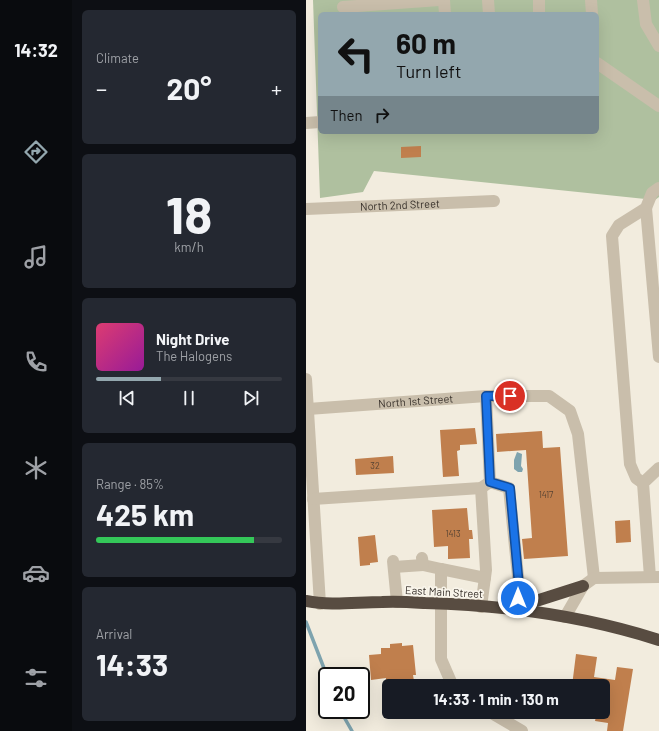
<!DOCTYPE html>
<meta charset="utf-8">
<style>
body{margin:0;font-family:Barlow,sans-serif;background:#242831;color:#f1f3f6;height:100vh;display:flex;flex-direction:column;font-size:15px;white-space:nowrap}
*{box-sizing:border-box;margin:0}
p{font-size:13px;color:#9ea1a6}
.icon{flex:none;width:22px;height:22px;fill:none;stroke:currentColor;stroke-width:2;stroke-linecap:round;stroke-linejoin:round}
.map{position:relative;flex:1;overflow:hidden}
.side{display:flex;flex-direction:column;gap:10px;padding:10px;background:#0d0f14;width:234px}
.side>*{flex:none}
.banner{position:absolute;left:12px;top:12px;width:281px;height:122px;border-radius:6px;box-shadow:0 4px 16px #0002;background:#93a7ae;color:#111;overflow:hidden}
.speed{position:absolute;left:12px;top:667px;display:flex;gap:8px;font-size:20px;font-weight:700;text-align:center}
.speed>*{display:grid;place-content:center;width:52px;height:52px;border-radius:50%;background:#171b24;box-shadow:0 4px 16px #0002;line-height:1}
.speed .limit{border:2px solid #111;border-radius:6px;background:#fff;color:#111}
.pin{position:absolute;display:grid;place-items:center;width:34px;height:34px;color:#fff;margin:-17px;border:2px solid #fff;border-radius:50%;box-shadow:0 1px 4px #0007}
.me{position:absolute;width:44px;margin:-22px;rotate:0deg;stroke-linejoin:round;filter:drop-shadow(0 0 3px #0008)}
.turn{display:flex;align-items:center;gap:14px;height:84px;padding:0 12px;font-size:18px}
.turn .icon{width:52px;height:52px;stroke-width:2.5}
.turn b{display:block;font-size:28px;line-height:34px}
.then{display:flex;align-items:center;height:38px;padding:0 12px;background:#0003;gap:8px;font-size:15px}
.big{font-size:30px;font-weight:700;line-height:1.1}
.side .widget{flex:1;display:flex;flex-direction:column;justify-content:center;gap:6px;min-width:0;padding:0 14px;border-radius:6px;background:#242831}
.side .dial{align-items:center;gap:0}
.dial b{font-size:52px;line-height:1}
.song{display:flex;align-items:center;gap:12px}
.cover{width:48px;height:48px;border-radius:6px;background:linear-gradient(135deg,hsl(340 70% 55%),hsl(300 70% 35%))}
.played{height:4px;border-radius:2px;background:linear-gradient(90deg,#93a7ae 35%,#363941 35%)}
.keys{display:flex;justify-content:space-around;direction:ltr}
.heat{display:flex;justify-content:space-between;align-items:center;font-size:22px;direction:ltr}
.charge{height:6px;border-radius:3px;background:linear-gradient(90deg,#34c759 85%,#363941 0)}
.trip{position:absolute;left:76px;top:679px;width:228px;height:40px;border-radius:6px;background:#171b24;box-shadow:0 4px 16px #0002;font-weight:700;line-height:40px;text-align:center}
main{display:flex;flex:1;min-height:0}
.menu{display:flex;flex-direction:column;width:72px;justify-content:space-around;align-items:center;background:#090b0e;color:#9ea1a6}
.menu .icon{width:28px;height:28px}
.menu .selected{color:#93a7ae}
.menu b{font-size:18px;color:#f1f3f6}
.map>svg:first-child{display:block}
.green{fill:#afc09f;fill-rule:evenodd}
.water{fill:#7ea3ae}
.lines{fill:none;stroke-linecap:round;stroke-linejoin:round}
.stream{stroke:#7ea3ae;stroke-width:3.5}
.building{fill:#c07f4d}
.minor{stroke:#c9beab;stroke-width:12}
.highway{stroke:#584c41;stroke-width:12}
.route-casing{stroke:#114b97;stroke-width:10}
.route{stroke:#1a73e8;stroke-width:7}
.labels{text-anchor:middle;stroke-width:3.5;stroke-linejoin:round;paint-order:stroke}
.number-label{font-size:9px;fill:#594433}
.street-label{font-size:11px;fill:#37302a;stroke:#f9f5eb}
</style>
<main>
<nav class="menu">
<b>14:32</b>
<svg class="icon selected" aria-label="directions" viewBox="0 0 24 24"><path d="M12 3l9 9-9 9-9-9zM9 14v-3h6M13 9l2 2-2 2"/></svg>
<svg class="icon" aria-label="music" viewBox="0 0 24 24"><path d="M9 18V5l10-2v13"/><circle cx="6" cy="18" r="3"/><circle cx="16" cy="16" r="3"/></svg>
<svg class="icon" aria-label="phone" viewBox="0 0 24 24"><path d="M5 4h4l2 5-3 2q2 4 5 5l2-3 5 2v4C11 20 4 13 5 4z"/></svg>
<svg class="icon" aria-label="climate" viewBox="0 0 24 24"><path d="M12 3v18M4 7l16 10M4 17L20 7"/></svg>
<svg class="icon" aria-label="car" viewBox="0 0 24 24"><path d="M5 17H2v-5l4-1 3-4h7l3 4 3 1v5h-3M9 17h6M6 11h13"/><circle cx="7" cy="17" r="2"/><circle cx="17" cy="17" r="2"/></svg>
<svg class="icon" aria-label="filters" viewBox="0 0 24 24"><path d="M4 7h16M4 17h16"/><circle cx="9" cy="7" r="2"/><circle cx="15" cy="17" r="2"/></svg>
</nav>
<section class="side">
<div class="widget"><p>Climate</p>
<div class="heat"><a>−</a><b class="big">20°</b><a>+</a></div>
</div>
<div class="widget dial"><b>18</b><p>km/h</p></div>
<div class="widget">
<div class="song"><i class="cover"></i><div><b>Night Drive</b><p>The Halogens</p></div></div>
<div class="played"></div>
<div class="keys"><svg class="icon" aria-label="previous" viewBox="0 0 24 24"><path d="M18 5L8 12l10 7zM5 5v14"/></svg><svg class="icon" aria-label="pause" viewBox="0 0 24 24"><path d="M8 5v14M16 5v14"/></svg><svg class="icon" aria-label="next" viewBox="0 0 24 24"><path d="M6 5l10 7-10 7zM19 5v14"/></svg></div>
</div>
<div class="widget"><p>Range · 85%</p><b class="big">425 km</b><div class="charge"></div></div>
<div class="widget"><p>Arrival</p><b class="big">14:33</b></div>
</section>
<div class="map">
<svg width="353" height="731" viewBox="0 0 353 731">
<rect width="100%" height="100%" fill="#f2ecde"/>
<path class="green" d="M7,0H353V197L349,200L68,171L57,192L14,198ZM14,14H291V132H14Z"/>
<polygon class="water" points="211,452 216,454 215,466 217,469 216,472 212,472 208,469 208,460"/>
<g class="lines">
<g class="stream">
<polyline points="0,622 21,676"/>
<polyline points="34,710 46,731"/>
</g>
</g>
<g class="building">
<polygon points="115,146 115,157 95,158 95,147"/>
<polygon points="169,428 171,444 154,445 154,450 151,451 153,476 137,477 134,430"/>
<polygon points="236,431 237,448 254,447 262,556 218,559 216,539 226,538 220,450 191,452 190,434"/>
<polygon points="87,456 88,473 50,475 49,459"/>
<polygon points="161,508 163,530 166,530 167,539 163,539 164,558 142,559 142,546 128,547 126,510"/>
<polygon points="324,520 325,542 310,543 309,521"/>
<polygon points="69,535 72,562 64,563 64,565 54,566 52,537"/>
<polygon points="96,643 96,646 107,645 110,675 107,675 108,681 104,681 105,686 80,686 80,678 65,680 63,655 75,654 75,648 84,648 84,644"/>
<polygon points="270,654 291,657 288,677 309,680 311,667 327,669 317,731 301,731 302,723 289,721 291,712 297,712 297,686 266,686"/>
</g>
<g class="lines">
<g class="minor">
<polyline points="138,0 139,14"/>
<polyline points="182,0 183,14"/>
<polyline points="233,0 233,14"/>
<polyline points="285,0 286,14"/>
<polyline points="337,0 340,24 353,46"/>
<polyline points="37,7 133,0"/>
<polyline points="291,63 353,106"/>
<polyline points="0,123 14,122"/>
<polyline points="340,208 353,357"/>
<path id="s1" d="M0,209L188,201"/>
<polyline points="0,379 14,604"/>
<polyline points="180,396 184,482 203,488 213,586 212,606"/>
<path id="s2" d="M2,409L180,396H243L264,411L272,434L288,578"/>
<polyline points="337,483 330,478 324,464 306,236 313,225 340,208 346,193 353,188"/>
<polyline points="175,488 180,570 175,607"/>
<polyline points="7,499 175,488 184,482"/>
<polyline points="116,558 117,565 135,569 135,659 145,682 148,686"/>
<polyline points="87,561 91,602"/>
<polyline points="88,567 117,565"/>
<polyline points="135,569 179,578"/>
<polyline points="344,577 337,483 353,468"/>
<polyline points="259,617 277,586 288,578 353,577"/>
<polyline points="184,712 216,731"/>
</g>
<g class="highway">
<path d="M0,601C25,606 51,602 76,602C90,601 104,602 119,603C197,605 278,616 353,640"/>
<polyline points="208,608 277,586"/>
</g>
</g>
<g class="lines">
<g class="route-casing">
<polyline id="route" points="204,396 180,396 184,482 204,488 213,586 212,598"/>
</g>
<use href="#route" class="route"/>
</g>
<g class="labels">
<g class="number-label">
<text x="69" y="469">32</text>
<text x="240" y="498">1417</text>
<text x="147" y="537">1413</text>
</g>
<g class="street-label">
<text dy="4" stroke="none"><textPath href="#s1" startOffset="94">North 2nd Street</textPath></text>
<text dy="4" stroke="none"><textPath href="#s2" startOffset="108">North 1st Street</textPath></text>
<text transform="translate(138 592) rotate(3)" y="4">East Main Street</text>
</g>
</g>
</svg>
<div class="speed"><div class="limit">20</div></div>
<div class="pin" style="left:204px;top:396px;background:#d93025"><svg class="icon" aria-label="arrive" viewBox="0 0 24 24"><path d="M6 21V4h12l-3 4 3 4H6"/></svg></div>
<svg class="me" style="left:212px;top:598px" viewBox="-20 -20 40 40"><circle r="17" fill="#1a73e8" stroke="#fff" stroke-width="3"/><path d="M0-11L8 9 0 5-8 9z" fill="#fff"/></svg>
<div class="trip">14:33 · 1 min · 130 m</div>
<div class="banner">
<div class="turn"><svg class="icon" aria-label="left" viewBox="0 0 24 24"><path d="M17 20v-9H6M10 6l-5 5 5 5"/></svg><div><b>60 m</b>Turn left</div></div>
<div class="then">Then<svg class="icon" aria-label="right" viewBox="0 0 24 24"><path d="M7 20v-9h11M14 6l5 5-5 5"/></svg></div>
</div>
</div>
</main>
